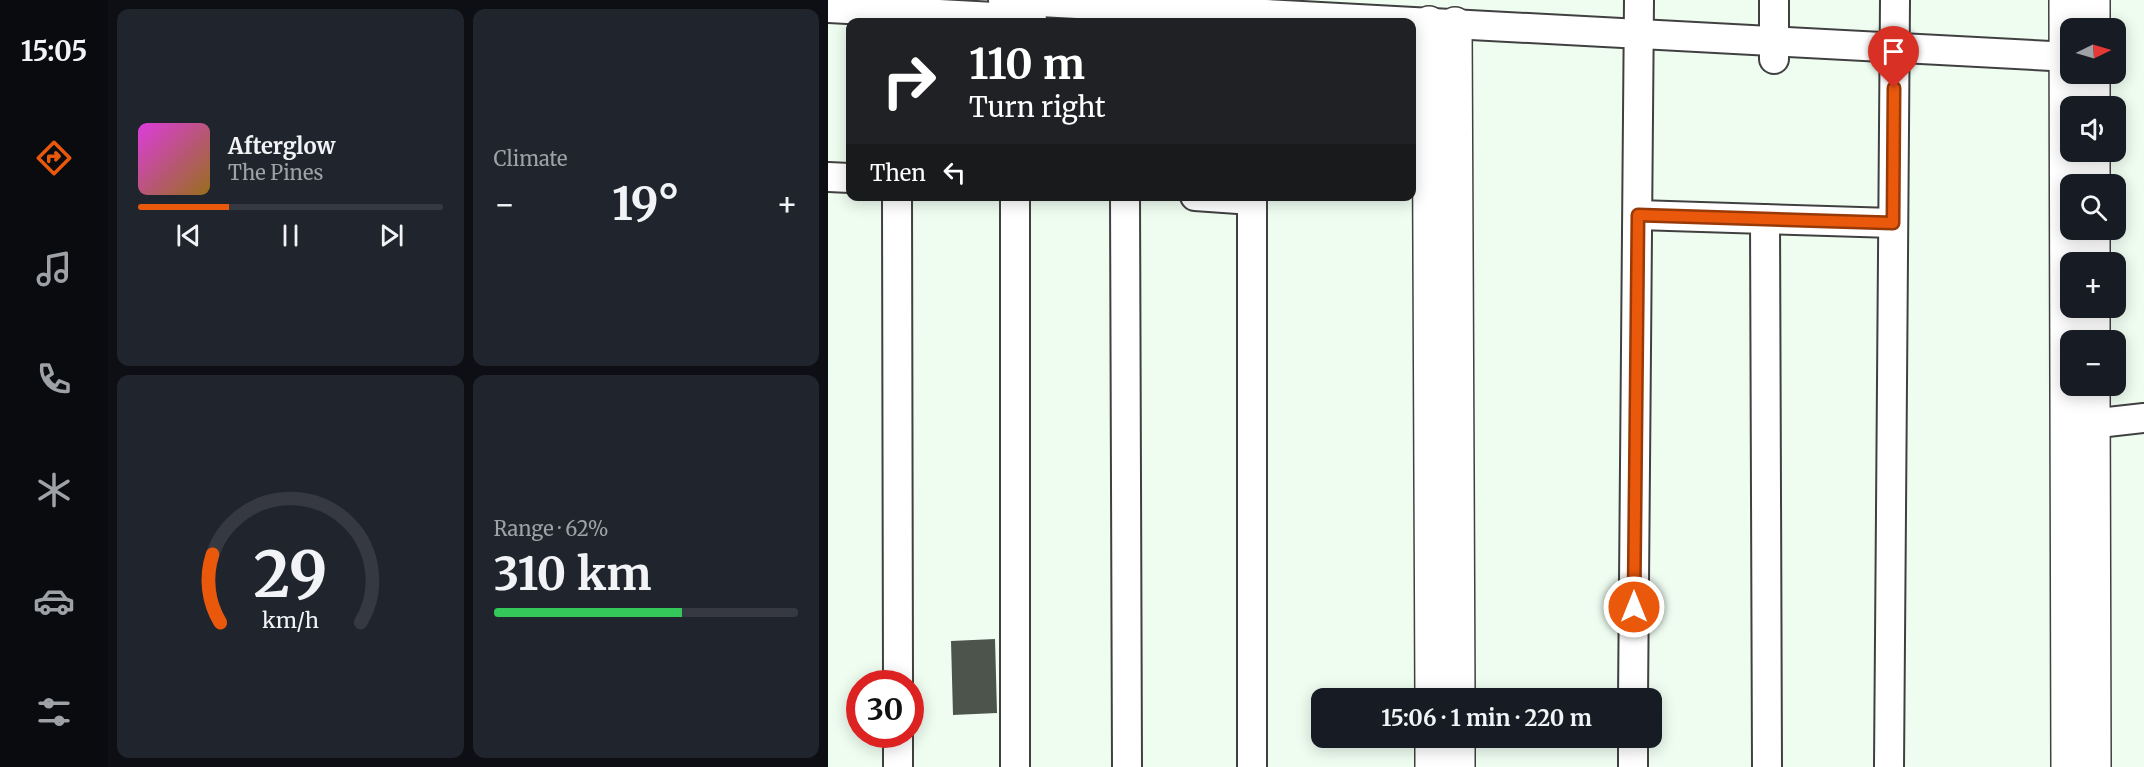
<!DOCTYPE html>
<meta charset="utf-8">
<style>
body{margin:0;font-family:Merriweather,serif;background:#20242c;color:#f1f3f6;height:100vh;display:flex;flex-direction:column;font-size:22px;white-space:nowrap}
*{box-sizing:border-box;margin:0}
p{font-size:20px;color:#9ea1a6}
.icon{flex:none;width:33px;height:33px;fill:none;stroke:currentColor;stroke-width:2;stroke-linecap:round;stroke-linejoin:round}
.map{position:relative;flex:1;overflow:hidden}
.panel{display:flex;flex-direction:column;gap:9px;padding:9px;background:#0d0f14;width:720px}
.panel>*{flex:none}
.guide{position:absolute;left:18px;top:18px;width:570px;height:183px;border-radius:12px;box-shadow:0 3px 15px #0003;background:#202124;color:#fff;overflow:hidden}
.needle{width:39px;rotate:85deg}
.tools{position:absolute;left:1232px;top:18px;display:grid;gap:12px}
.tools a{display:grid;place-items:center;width:66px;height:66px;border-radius:12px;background:#171b24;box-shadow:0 3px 15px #0003;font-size:30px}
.speed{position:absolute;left:18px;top:670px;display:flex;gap:12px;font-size:30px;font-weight:700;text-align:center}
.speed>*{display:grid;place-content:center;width:78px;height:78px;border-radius:50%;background:#171b24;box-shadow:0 3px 15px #0003;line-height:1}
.speed .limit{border:9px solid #d22;background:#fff;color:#111}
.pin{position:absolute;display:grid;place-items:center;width:51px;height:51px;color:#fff;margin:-62px -26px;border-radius:50% 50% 50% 0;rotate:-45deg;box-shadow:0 0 6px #0007}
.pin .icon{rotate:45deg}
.me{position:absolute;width:66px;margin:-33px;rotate:0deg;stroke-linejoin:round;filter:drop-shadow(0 0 4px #0008)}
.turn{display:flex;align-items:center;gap:21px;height:126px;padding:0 24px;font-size:27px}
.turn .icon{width:78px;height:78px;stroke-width:2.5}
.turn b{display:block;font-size:42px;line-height:51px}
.then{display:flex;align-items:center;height:57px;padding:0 24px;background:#0003;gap:12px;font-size:22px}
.big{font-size:45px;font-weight:700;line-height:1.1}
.panel .card{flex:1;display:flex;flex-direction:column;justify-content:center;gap:9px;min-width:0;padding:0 21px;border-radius:12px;background:#20242c}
.panel .dial{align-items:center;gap:0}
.dial svg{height:156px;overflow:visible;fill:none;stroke:#363941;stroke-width:7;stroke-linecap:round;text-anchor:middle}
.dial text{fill:#f1f3f6;stroke:none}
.song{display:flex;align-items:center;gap:18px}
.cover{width:72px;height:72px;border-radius:9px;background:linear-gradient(135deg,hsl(300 70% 55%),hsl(40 70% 35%))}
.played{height:6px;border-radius:3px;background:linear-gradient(90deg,#ea580c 30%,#363941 30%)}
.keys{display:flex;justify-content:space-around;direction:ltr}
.heat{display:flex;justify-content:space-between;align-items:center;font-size:33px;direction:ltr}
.charge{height:9px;border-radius:4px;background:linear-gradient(90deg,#34c759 62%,#363941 0)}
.panel .tiles{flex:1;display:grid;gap:9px;grid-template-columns:repeat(2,1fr)}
.trip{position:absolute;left:483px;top:688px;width:351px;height:60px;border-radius:12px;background:#171b24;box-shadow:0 3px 15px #0003;font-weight:700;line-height:60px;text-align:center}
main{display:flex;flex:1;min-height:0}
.tabs{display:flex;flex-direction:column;width:108px;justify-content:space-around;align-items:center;background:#090b0e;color:#9ea1a6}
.tabs .icon{width:42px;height:42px}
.tabs .on{color:#ea580c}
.tabs b{font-size:27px;color:#f1f3f6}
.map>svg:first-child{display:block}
.building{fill:#4d544b}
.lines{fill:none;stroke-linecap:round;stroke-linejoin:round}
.minor-casing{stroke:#404040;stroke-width:32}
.tertiary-casing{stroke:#404040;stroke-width:36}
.minor{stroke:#fff;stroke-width:28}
.tertiary{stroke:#fff;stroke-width:33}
.route-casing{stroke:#983908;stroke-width:15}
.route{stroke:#ea580c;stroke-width:10}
</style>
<main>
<nav class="tabs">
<b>15:05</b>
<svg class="icon on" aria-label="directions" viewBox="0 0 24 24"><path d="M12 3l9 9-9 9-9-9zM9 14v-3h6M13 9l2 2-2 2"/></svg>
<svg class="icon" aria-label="music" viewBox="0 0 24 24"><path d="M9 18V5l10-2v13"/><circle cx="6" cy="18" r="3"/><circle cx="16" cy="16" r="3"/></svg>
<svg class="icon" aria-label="phone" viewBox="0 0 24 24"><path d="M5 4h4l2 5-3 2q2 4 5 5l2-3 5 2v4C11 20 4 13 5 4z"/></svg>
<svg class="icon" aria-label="climate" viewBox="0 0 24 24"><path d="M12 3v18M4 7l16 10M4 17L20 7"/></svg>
<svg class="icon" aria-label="car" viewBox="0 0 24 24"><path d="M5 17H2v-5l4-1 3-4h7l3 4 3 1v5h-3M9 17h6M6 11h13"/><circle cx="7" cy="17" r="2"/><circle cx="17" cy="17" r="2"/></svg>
<svg class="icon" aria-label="filters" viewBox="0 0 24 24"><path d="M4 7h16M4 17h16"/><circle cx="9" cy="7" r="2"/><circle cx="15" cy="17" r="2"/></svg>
</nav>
<section class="panel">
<div class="tiles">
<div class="card">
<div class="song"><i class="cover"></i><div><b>Afterglow</b><p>The Pines</p></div></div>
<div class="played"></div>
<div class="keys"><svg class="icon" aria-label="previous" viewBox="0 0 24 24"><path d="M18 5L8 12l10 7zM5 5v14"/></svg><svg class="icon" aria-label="pause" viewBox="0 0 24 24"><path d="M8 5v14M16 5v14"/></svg><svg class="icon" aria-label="next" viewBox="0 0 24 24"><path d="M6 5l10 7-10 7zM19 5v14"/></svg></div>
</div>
<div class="card"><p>Climate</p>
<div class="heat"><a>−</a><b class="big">19°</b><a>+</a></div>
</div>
<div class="card dial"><svg viewBox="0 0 100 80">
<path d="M14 69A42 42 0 1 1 86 69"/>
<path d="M14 69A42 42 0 0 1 10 34" stroke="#ea580c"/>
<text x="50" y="56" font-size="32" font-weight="700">29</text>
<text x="50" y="72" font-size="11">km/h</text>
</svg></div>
<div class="card"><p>Range · 62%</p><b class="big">310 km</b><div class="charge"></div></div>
</div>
</section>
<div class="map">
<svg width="1316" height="767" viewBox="0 0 1316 767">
<rect width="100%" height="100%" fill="#effdf1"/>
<polygon class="building" points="167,639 169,713 125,715 123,641"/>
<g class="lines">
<g class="minor-casing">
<g id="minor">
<polyline points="175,0 1242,57"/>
<polyline points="0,8 204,19"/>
<polyline points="946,59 946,0"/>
<polyline points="0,177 22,178"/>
<polyline points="69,196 70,684"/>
<polyline points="297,196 299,767"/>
<polyline points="367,196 424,200"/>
<polyline points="424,196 424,767"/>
<polyline points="810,215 1065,223"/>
<polyline points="937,219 939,767"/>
<polyline points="1244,426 1316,418"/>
<polyline points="805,699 811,0"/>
<polyline points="70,735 70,767"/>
<polyline points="187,767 187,196"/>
<polyline points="805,767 805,738"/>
<polyline points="1061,767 1067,0"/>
</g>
</g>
<g class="tertiary-casing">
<g id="tertiary">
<polyline points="1238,0 1240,767"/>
<polyline points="1265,0 1265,28"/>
<polyline points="601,23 604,699"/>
<polyline points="627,24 630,699"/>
<polyline points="1265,74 1265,106"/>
<polyline points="1265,152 1265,184"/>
<polyline points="1265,230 1265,262"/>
<polyline points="1265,308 1265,340"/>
<polyline points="1265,386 1266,767"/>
<polyline points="604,738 604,767"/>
<polyline points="630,738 630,767"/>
</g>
</g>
<use href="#minor" class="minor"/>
<use href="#tertiary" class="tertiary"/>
</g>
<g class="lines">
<g class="route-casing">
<polyline id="route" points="806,607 810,215 1065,223 1066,88"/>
</g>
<use href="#route" class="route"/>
</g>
</svg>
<div class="tools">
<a><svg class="needle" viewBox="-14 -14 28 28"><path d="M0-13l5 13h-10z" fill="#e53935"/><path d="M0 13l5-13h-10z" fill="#9ea1a6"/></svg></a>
<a><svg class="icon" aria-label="sound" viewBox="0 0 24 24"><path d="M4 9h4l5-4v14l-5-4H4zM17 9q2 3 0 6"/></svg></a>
<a><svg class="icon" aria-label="search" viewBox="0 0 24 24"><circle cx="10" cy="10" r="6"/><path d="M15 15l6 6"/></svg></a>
<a>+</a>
<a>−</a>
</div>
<div class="speed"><div class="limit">30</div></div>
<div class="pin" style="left:1066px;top:88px;background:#d93025"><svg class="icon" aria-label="arrive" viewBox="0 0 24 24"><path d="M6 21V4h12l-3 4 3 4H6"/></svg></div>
<svg class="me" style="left:806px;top:607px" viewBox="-20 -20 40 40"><circle r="17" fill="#ea580c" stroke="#fff" stroke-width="3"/><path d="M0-11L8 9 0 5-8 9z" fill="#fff"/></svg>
<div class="trip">15:06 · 1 min · 220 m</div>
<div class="guide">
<div class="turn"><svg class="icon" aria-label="right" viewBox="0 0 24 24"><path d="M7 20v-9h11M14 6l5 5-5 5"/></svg><div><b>110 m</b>Turn right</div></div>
<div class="then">Then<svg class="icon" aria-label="left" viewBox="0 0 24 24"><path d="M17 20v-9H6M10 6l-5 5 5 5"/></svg></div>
</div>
</div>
</main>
